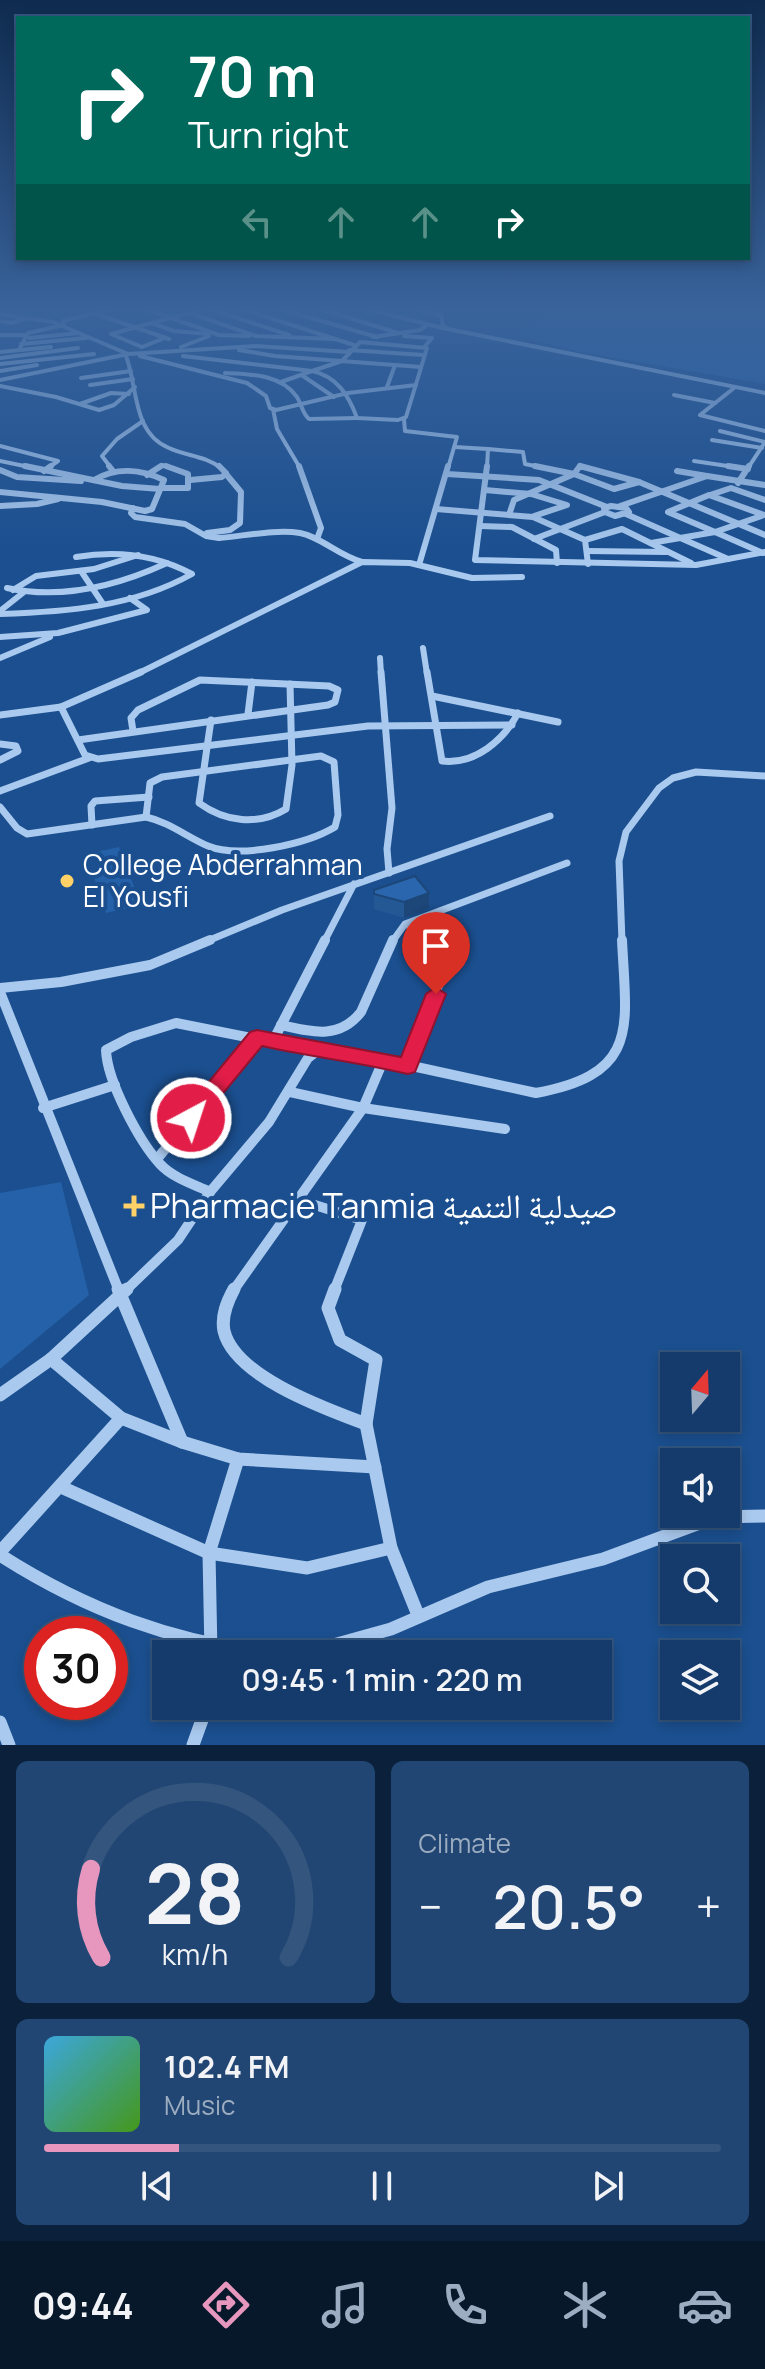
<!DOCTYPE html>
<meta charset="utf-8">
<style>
body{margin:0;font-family:Manrope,"Noto Naskh Arabic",sans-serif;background:#214673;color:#f1f3f6;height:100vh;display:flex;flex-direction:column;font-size:30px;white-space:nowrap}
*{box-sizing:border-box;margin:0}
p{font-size:26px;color:#9dadc1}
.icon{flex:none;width:44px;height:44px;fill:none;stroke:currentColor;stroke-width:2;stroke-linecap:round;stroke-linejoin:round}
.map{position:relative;height:1745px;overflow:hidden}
.side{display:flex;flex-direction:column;gap:16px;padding:16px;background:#0b203b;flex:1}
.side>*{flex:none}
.hud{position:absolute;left:16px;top:16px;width:734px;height:244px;border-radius:0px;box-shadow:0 4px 12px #0003,0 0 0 2px #33557e;background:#00695c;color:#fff;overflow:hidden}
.needle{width:52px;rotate:19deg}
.tools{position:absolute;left:660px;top:1352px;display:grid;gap:16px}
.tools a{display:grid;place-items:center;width:80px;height:80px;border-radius:0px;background:#143b6b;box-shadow:0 4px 12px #0003,0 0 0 2px #33557e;font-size:40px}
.speed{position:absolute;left:24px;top:1616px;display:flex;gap:16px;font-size:40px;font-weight:700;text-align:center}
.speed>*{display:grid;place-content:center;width:104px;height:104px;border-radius:50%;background:#143b6b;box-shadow:0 4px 12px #0003,0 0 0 2px #33557e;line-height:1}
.speed .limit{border:12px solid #d22;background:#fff;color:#111}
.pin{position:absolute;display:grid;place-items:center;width:68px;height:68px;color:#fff;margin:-82px -34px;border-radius:50% 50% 50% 0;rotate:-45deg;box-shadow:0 0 8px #0007}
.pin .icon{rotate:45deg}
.me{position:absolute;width:88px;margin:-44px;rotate:40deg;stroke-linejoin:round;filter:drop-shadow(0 0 6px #0008)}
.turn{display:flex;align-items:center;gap:28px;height:168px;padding:0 40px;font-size:36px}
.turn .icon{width:104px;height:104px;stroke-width:2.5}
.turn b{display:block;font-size:56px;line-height:68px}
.lanes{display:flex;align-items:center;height:76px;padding:0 40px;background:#0003;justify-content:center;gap:40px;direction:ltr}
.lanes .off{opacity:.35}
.big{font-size:60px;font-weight:600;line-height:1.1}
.side .tile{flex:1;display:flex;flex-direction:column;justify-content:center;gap:12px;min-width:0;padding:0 28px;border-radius:12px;background:#214673}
.side .dial{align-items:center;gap:0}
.dial svg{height:208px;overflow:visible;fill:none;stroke:#33557e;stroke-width:7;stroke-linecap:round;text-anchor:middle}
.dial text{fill:#f1f3f6;stroke:none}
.song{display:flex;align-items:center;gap:24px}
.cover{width:96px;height:96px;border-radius:12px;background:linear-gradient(135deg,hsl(200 70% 55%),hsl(100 70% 35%))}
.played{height:8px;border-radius:4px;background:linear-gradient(90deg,#e797bd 20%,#33557e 20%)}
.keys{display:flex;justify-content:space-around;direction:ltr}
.heat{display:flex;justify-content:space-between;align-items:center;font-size:44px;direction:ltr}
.side .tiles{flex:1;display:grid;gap:16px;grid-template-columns:1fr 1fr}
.tile:last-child{grid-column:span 2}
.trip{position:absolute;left:152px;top:1640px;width:460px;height:80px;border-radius:0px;background:#143b6b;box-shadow:0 4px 12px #0003,0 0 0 2px #33557e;font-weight:600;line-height:80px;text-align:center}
.tabs{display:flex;height:128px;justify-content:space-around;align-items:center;background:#08182b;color:#9dadc1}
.tabs .icon{width:56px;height:56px}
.tabs .selected{color:#e797bd}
.tabs b{font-size:36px;color:#f1f3f6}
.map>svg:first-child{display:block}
.green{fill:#2461a8}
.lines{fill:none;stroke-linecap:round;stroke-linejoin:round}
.minor-far4{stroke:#a9c9ee;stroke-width:4}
.minor-far3{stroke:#a9c9ee;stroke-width:6}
.minor-far2{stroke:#a9c9ee;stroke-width:7}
.minor-far1{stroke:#a9c9ee;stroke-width:10}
.minor{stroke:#a9c9ee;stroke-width:13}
.wall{fill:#245895}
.shaded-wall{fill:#1d4779}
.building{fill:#2a66ad;stroke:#1d4779;stroke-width:2}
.route{fill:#e11d48;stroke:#92132f;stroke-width:2}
.poi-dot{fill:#ffd166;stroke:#1b4f8f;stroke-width:3}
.labels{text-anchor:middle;stroke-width:8;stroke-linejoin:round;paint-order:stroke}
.poi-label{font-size:28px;fill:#fff;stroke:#1b4f8f;text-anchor:start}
.near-poi-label{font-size:34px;fill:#fff;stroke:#1b4f8f;text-anchor:start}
</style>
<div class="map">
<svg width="765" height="1745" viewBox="0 0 765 1745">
<rect width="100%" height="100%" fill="#1b4f8f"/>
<g class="green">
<polygon points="543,309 765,309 765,384 569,350 517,335 551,310"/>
<polygon points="119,847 141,905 106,913 93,875 103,872 96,852"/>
<polygon points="61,1182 89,1295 0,1369 0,1193"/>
</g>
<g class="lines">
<g class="minor-far4">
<polyline points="146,309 219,335 249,336"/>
<polyline points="210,309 289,335"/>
<polyline points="242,309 354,345"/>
<polyline points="280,309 377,337"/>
<polyline points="321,309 398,333"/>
<polyline points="367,309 447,329"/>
<polyline points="416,309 442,316"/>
<polyline points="440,309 443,326 448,329 765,393"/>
<polyline points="93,313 169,339"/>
<polyline points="190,313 256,336 335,339"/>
<polyline points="0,314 53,322 128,354"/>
<polyline points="0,321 12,323 26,318"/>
<polyline points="63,321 110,309"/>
<polyline points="152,323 174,331 209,334"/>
<polyline points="0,335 26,335"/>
<polyline points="404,336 432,338 425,346"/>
<polyline points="373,337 420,330 427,325"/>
<polyline points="29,338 79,333"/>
<polyline points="162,339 142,347 111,334 203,309"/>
<path d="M360,342L427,348L406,417L398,420L357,418C349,396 337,376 312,371L342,361Z"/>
<polyline points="21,344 86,338"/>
<polyline points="181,347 209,336"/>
<polyline points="20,348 28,333 64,325"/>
<polyline points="239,350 275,356 421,367"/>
<polyline points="349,350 424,355"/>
<polyline points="0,352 51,347"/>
<path d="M126,356C138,387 132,433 169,448C186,456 206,456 221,468"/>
<polyline points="140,356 247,383 266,396 270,408 276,410 348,393 416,385"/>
<polyline points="183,356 312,371"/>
<polyline points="0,358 78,348"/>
<polyline points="0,364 94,354"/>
<polyline points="0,371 37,365"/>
<path d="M225,373C250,374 281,374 297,397C302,405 302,413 309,419L357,418"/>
<polyline points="303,376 334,397"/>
<polyline points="81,378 131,371"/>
<polyline points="0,380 128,354 256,346 350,352"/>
<polyline points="281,382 312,371"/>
<polyline points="90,385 133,379"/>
<polyline points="0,386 56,397 99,410 114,405 135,387"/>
<polyline points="387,387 395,365"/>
<polyline points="734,388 700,415 765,431"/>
<polyline points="674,395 715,403"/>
<polyline points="80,404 111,393 129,394"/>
<polyline points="273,409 277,429 300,468"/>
<polyline points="404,419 405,431 457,437 448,468"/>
<polyline points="720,431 765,442"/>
<polyline points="712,440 762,448"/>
<polyline points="0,446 58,461 48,468"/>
<polyline points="455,447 488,449 487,468"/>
<polyline points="488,449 523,452 525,464 545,468"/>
<polyline points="0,461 34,468"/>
<polyline points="694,461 741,468"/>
<polyline points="111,468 102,456 117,439 143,421"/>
<polyline points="158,468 163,465 171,468"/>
<polyline points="578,468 587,468"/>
<polyline points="748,468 765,442"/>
</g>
<g class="minor-far3">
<polyline points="25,466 122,486 160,489"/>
<polyline points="109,466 113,471"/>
<polyline points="299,466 321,528 317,539"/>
<polyline points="487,466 475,560 696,565 765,552"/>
<polyline points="535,466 574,474 614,489 639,482"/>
<polyline points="580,466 639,482 765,535"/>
<polyline points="728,466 748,469"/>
<polyline points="0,470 17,477 81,481"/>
<polyline points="44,471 51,466"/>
<polyline points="677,471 707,476"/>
<polyline points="447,474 539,480 607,507"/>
<polyline points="147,475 161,466"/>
<polyline points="190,480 222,477 226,473 219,466"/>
<polyline points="738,483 749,466"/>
<polyline points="161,488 188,488 188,474 166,466"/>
<polyline points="485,490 531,494 567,505 534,516"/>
<path d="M0,492L102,502L145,511L152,509L164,480C141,469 116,467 94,480"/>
<polygon points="709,495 764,515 715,532 668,512"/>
<polyline points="710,495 731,488 765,500"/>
<polyline points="0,506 37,504 58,499"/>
<polygon points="611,506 626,508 629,512 615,516 605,512 604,508"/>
<polyline points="620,506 707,476 765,485"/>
<path d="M133,508L131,513L135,517L185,524L206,536L219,538C244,536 276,529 300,533C321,537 338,555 362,562"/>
<polyline points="436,509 533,517 585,540 588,564"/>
<polyline points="626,514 728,559"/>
<polyline points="509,515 514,500 574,474 580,466"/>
<polyline points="480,526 512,527 556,550 557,563"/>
<polyline points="715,532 763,553"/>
<polyline points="207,533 230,530 240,523 241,492 226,474"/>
<polyline points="534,539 605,512"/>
<polyline points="585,540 622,529 691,563"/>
<polyline points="651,543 715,532"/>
<polyline points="587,551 666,552"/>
<polyline points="419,565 448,466"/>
<polyline points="81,571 103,604"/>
<path d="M7,588C62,600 117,586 167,563"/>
<polyline points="13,590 36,576 94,569 138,555"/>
<polyline points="0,611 24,592"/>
<path d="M0,614C66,612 133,607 192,574C155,554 117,550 76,557"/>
<polyline points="0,637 58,633 147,610 130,598"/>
<polyline points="423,648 427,674"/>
<polyline points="0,658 50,637"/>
<polyline points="380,658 381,674"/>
<polyline points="137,674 362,562 410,563 472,578 522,577"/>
</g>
<g class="minor-far2">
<polyline points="381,672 392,808 387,849 389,873"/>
<path d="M427,672L442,761C475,765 504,740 518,713"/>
<polyline points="432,696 558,722"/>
<polyline points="61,707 85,755 98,759 368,726 512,725"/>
<polyline points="248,714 252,682"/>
<polyline points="0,715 61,707 141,672"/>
<path d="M211,720L199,803C225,822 258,826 286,809L292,765L290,684"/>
<polyline points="78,740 328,705 335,702 338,690 329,686 200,680 138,710 131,718 133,731"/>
<polyline points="0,744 16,746 18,751 0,760"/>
<path d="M321,756L334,762L338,815L335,827C307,844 240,859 208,846C187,837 169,822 146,817L150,783L162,777Z"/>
<polyline points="0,791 89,758"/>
<polyline points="0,807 17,828 27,834 146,817"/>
<polyline points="92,825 91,806 95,801 149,797"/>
<polyline points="407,925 441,930 454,942"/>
<polyline points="205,942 282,910 550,816"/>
<polyline points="324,942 354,884"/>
<polyline points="392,942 405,924 567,863"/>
<polyline points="622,942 619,861 626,832 659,788 673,778 696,772 765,776"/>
</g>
<g class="minor-far1">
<polyline points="0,988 61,982 150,965 210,940"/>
<polyline points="0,992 119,1291"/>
<path d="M281,1025C312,1032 339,1040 361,1012L393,940"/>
<polyline points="273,1041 325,940"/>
<polyline points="408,1066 455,940"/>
<polyline points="290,1092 363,1108 505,1129"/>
<polyline points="43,1108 115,1085"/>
<polyline points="157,1159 257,1038"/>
<path d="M210,1192C193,1184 173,1178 160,1164C139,1141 107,1081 106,1050L131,1037L176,1023L317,1051"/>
<polyline points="296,1199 362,1220 334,1291"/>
<path d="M125,1291L178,1240L210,1192L269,1122L308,1058L317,1051L357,1054L536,1093C641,1074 626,1026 622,940"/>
<polyline points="233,1291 363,1108 383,1061"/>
</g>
<g class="minor">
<polyline points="118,1289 182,1442"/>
<path d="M234,1289C227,1302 221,1316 224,1331C235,1377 326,1409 366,1424"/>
<polyline points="335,1289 328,1308 340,1340 376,1360 366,1424 391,1548 418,1615"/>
<polyline points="51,1359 121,1418 182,1442 238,1459 375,1467"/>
<polyline points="0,1395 51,1359 127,1289"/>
<polyline points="61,1487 209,1553 307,1568 391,1548"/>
<polyline points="0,1552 121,1418"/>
<path d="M0,1555C86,1610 174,1643 276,1654"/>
<polyline points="211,1654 209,1553 238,1459"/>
<polyline points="301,1654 391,1629 488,1587 603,1559 716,1517 765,1516"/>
<polyline points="0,1722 9,1745"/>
<polyline points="193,1745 207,1706"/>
</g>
</g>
<polygon class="wall" points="374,890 429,893 429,908 404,918 374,909"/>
<polygon class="shaded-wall" points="429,893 429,908 404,918 404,902"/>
<polygon class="building" points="415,876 429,893 404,902 374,894 374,890"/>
<linearGradient id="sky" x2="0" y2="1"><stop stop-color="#0f2b4f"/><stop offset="0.56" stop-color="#39639b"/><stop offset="1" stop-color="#39639b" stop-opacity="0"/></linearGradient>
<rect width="765" height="553" fill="url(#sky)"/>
<path class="route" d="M436,987L446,994L415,1072L408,1074C359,1062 311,1057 262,1046L198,1124L191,1127L183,1124L179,1118L250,1032L257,1030L401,1057L426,994Z"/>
<g class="poi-dot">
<circle cx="67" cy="881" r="8"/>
<path d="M130 1194h8v8h8v8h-8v8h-8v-8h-8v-8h8z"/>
</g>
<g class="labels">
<g class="poi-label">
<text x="83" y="875">College Abderrahman<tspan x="83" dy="32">El Yousfi</tspan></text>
</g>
<g class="near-poi-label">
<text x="150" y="1218">Pharmacie Tanmia صيدلية التنمية</text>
</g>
</g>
</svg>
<div class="tools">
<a><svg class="needle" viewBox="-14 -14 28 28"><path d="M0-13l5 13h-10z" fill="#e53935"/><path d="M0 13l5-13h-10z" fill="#9dadc1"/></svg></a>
<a><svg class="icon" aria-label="sound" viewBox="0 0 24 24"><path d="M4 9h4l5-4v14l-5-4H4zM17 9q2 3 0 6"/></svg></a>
<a><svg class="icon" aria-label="search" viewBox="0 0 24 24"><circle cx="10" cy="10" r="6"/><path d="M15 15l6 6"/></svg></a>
<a><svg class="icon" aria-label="layers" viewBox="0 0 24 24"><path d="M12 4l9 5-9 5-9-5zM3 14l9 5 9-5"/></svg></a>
</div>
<div class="speed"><div class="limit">30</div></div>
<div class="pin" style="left:436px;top:994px;background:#d93025"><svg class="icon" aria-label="arrive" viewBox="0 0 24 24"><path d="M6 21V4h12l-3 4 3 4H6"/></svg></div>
<svg class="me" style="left:191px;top:1118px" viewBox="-20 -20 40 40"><circle r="17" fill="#e11d48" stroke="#fff" stroke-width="3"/><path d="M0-11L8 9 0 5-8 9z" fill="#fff"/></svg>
<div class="trip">09:45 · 1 min · 220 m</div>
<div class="hud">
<div class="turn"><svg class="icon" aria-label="right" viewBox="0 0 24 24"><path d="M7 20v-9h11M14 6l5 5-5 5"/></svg><div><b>70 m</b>Turn right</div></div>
<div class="lanes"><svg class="icon off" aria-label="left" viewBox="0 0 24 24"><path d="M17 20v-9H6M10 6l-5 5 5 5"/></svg><svg class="icon off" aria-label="ahead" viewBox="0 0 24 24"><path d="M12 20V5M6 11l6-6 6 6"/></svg><svg class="icon off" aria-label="ahead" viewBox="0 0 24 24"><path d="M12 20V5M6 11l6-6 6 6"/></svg><svg class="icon" aria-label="right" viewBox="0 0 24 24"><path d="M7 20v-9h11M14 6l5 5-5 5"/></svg></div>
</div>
</div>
<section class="side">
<div class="tiles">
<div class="tile dial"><svg viewBox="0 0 100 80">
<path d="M14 69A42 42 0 1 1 86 69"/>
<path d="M14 69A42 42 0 0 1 10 35" stroke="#e797bd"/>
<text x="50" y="56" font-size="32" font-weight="700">28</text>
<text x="50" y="72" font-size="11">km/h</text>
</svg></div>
<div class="tile"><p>Climate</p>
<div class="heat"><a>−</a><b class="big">20.5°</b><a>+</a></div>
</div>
<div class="tile">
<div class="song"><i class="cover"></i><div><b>102.4 FM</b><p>Music</p></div></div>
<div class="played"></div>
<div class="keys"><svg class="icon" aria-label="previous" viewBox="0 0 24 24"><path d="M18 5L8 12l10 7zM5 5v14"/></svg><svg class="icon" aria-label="pause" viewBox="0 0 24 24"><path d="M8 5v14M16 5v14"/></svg><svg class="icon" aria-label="next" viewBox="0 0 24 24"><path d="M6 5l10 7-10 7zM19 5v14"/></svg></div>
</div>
</div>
</section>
<nav class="tabs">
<b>09:44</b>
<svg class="icon selected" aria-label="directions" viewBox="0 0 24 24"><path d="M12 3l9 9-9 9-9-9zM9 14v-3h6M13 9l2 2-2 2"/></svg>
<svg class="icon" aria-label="music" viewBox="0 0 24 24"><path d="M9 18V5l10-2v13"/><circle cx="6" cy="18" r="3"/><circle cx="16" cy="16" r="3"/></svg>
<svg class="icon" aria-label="phone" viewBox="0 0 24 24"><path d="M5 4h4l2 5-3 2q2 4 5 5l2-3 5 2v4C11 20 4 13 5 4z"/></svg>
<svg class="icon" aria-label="climate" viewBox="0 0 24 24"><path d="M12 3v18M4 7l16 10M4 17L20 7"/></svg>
<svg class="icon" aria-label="car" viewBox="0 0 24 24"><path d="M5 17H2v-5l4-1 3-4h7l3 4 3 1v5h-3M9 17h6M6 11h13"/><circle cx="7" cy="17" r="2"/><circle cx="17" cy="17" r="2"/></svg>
</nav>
